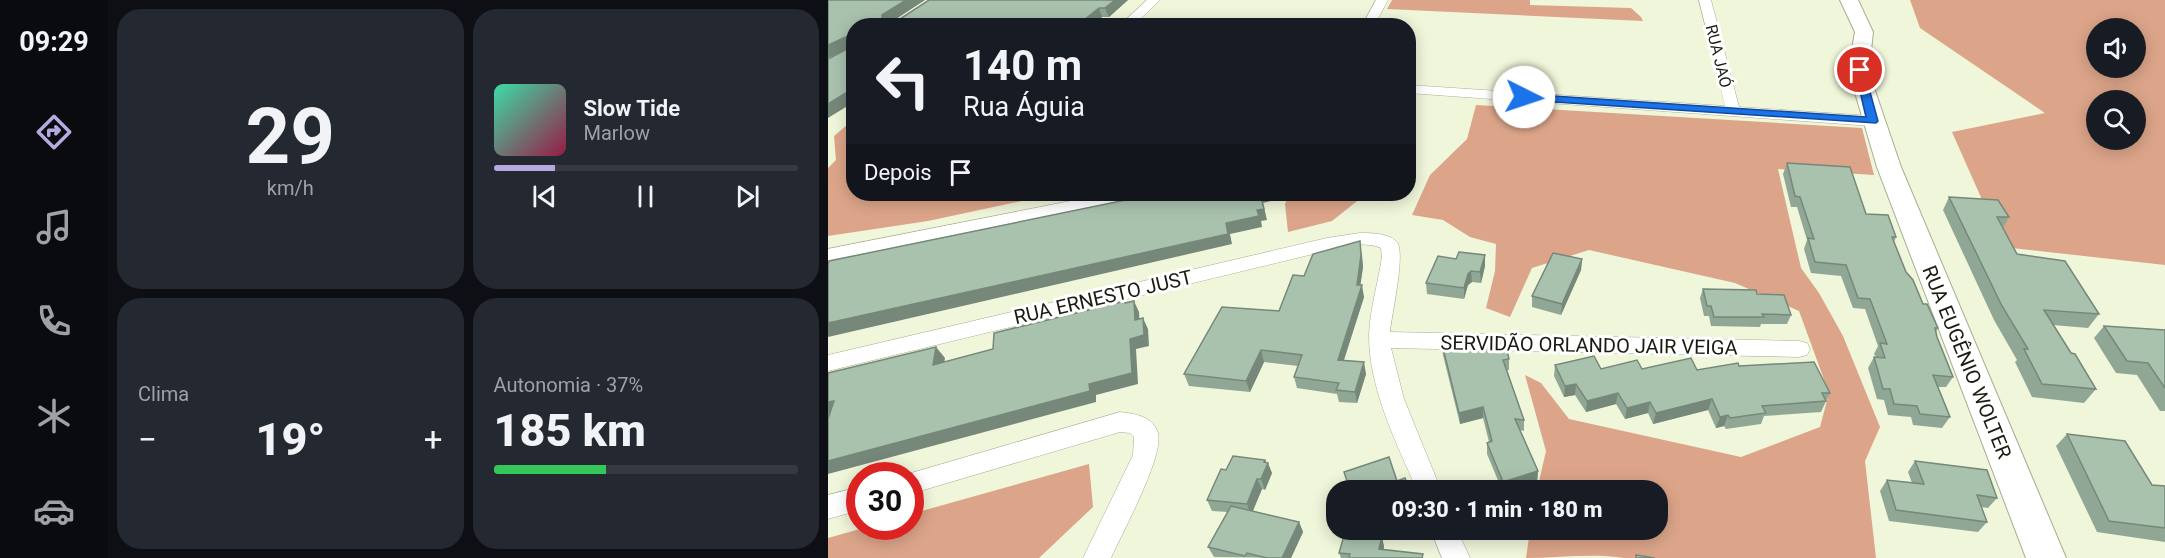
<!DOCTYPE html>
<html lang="pt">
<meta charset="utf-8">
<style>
body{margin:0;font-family:Roboto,sans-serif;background:#242831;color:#f1f3f6;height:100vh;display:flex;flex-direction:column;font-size:22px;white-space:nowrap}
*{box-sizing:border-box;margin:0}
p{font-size:20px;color:#9ea1a6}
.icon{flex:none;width:33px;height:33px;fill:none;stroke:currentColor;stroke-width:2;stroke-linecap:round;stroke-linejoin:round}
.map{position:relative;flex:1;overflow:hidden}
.details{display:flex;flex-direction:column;gap:9px;padding:9px;background:#0d0f14;width:720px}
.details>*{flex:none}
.guide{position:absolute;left:18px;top:18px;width:570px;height:183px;border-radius:24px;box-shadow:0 3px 15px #0003;background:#171b24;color:#f1f3f6;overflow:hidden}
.tools{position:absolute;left:1258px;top:18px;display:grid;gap:12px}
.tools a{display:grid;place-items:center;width:60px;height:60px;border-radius:50%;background:#171b24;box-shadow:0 3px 15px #0003;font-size:30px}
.speed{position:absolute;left:18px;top:462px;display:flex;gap:12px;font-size:30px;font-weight:700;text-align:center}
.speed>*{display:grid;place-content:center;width:78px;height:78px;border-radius:50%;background:#171b24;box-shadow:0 3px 15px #0003;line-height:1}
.speed .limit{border:9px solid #d22;background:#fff;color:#111}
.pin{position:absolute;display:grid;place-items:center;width:51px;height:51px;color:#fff;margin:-26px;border:3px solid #fff;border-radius:50%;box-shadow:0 2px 6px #0007}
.me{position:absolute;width:66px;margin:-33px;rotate:94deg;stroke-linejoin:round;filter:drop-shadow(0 0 4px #0008)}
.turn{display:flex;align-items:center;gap:21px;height:126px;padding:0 18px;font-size:27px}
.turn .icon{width:78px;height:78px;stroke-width:2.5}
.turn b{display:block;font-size:42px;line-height:51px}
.then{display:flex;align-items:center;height:57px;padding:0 18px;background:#0003;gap:12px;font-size:22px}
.big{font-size:45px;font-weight:800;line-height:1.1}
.details .widget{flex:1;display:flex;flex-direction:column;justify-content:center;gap:9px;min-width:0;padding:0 21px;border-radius:24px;background:#242831}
.details .dial{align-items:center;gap:0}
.dial b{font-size:78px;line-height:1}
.song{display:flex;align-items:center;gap:18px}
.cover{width:72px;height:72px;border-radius:9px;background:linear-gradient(135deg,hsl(160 70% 55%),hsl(340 70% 35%))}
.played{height:6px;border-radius:3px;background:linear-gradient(90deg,#b6a9e1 20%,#363941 20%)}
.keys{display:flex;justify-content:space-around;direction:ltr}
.heat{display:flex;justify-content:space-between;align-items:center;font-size:33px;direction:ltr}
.charge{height:9px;border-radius:4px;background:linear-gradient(90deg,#34c759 37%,#363941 0)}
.details .tiles{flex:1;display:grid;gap:9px;grid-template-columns:repeat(2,1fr)}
.trip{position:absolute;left:498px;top:480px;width:342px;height:60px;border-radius:24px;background:#171b24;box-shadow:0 3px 15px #0003;font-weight:800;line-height:60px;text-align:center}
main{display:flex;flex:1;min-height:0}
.tabs{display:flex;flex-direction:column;width:108px;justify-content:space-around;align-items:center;background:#090b0e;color:#9ea1a6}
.tabs .icon{width:42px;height:42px}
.tabs .current{color:#b6a9e1}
.tabs b{font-size:27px;color:#f1f3f6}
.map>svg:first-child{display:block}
.forest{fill:#dca589;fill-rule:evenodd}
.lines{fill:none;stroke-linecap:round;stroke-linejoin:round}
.street-casing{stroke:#a7ad92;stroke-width:1}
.secondary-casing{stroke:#a7ad92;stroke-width:2}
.street{fill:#fff;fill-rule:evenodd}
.secondary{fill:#fff;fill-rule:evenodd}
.wall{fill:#91a796}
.shaded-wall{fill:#76887a}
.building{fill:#a9c2ae;stroke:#76887a;stroke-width:1.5}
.route{fill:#1a73e8;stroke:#114b97;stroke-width:1.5}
.labels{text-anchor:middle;stroke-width:6;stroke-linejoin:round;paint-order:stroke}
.far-street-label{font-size:16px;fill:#1a1c12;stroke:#fff}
.street-label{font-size:20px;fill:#1a1c12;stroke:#fff}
</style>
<main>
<nav class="tabs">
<b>09:29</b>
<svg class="icon current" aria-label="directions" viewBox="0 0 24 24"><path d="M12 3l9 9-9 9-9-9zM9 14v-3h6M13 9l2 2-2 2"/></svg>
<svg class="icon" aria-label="music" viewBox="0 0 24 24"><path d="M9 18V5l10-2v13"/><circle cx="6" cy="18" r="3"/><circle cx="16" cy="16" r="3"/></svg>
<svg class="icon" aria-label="phone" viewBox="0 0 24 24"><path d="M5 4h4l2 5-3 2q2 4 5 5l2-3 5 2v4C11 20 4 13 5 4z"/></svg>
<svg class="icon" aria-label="climate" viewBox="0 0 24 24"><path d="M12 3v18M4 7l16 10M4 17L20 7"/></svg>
<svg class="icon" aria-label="car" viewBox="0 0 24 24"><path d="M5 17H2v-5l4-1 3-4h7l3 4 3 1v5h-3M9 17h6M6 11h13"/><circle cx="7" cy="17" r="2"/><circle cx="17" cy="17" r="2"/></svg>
</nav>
<section class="details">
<div class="tiles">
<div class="widget dial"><b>29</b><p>km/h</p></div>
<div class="widget">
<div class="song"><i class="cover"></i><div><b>Slow Tide</b><p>Marlow</p></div></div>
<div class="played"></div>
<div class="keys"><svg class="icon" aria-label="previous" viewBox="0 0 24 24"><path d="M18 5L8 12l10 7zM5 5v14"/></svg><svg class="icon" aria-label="pause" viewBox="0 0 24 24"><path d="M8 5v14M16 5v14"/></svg><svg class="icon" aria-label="next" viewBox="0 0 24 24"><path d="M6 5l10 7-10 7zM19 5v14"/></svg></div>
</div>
<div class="widget"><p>Clima</p>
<div class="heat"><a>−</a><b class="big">19°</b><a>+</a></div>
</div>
<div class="widget"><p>Autonomia · 37%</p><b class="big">185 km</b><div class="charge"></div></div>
</div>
</section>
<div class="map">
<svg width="1337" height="558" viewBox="0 0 1337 558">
<rect width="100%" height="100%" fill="#f0f6da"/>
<g class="forest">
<polygon points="564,0 702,0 702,5 803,8 813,17 815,21 559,9"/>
<path d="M1082,0H1337V265L1175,247L1124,132L1217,113L1092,28ZM1269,28H1308V68H1269ZM1269,100H1308V140H1269Z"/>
<path d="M648,105L1034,128L1046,175L950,169L973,268L991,293L1015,336L1052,427L1037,461L1048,558H796C764,553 731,558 698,558L702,530H830V490H709L718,451L697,375L713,383L741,419L913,457L992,427L1001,393L971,311L907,283L761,250L704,268L682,317L658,308L667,271L668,244L642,237L615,220L584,215L602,175L639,139Z"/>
<polygon points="25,120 26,194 226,194 100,221 0,236 0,168 8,160 6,136"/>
<polygon points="462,194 538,194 504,221 460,232 457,204"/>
<polygon points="261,464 265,507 211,558 0,558 0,538 39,527 82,526 83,514"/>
</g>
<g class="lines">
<g class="street-casing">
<g id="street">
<polygon points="319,0 332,0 305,26 291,26"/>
<polygon points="548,0 560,0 546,26 534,26"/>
<polygon points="871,0 883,0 911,107 1044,116 1052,121 1044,126 580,93 580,85 897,106"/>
<polygon points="278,194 310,194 307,198 301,199 0,261 0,249"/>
<path d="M532,233C543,233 559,233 568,241C579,249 563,317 562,332L971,341L979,343L982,349L979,355L971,357L563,348L576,399L613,490H589C568,442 541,389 541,335C542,309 550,283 554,257L553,248C539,242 524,245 510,248L0,371V355L499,238Z"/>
<path d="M292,412C307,414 325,416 330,433C336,457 294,533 283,558H255L305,455L306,437L302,433L292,432L82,494V476H73Z"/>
<polygon points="32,487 32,510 0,519 0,495"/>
<polygon points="603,530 629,530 642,558 614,558"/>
</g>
</g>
<g class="secondary-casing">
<polygon id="secondary" points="1012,0 1030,0 1045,32 1042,60 1043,79 1073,167 1238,558 1198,558 1049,167 1023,79 1022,60 1027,32"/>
</g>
<use href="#street" class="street"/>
<use href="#secondary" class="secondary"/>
</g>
<g class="wall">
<polygon points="0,0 97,0 68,19 300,0 281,17 274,17 264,26 26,26 26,102 21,48 0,58"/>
<polygon points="959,163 1038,214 1068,237 1066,242 1078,272 1095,304 1110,328 1108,332 1109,337 1125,377 1118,387 1110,387 1122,417 1114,428 1085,425 1083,417 1060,415 1056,400 1049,399 1040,368 1046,357 1048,357 1046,354 1050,346 1037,309 1025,308 1013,276 983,273 976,249 979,240 969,207 963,207 955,174"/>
<polygon points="1121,197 1181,217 1175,228 1189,254 1271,314 1260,328 1225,325 1243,353 1268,389 1256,403 1204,397 1187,362 1189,360 1166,320 1115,210"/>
<polygon points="534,253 535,267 532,285 536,297 516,360 538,374 529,403 511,402 509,394 469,388 466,377 470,366 436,362 422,392 361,386 356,374 451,311 476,276"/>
<polygon points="657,255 657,266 653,283 644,282 640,285 636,299 599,294 598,283 628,259"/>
<polygon points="754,259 753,270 733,315 704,307 704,296"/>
<polygon points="875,289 929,294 963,315 959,324 933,324 932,327 883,326 881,316 876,316 872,298"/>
<polygon points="1276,326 1337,330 1337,411 1332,411 1309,375 1288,373 1266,338"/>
<polygon points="614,344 681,359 681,370 679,370 696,420 696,431 692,430 710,471 709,482 680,490 674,490 659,454 659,443 661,442 655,418 632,424 615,355"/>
<polygon points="727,365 773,369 814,369 869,370 911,366 1002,393 993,412 936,416 933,424 898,429 896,426 888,428 880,410 825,424 820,413 797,419 788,404 758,412 747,395 736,397 726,376"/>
<polygon points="1239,434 1324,485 1337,486 1337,542 1269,532 1228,446"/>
<polygon points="437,460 444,473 437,490 434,489 425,511 471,522 475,532 463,558 386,557 380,547 400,512 384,511 379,500 398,470"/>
<polygon points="1087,461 1169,498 1160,508 1153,507 1159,522 1150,532 1061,521 1052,491 1059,480 1084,483 1080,472"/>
<polygon points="556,546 556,550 596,558 513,558 511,553"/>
</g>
<g class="shaded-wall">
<polygon points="78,0 97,0 60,24 54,18 54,15"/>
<polygon points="287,0 300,0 281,17 277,8"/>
<polygon points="271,8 274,17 264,26 258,26 256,20"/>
<polygon points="248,21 250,26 242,26"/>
<polygon points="22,35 26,46 0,58 0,45"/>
<polygon points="26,88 26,102 0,118 0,104"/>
<polygon points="432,194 441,194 443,201 435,203 439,220 433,221 434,227 402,234 404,244 0,337 0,323 398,223 429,210"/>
<polygon points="532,241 535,267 531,295 534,285 536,297 512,372 510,360 529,285"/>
<polygon points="657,255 657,266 653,283 652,272"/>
<polygon points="754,259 753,270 733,315 734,304"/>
<polygon points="643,271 644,282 640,285 636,299 636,288 640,274"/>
<polygon points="306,301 311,312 312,331 307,320"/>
<polygon points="315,318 320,329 321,346 308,349 310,384 268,395 268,402 0,474 0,461 261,384 302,339"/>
<polygon points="108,347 117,358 114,376 105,365"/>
<polygon points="433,350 436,362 422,392 418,381"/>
<polygon points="536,362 538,374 529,403 527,392"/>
<polygon points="748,384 747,395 736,397 737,386"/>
<polygon points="790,393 788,404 758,412 759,401"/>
<polygon points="884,399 880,410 825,424 828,413"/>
<polygon points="6,401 16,411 0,416 0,402"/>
<polygon points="822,402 820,413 797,419 799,408"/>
<polygon points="655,407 655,418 632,424 631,413"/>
<polygon points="900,415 896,426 888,428 892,417"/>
<polygon points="437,460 439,465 440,463 444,473 437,490 433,479"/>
<polygon points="710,471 709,482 680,490 675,490 675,482"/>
<polygon points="429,479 434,489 423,515 419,504"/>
<polygon points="471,522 475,532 463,558 454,558"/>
<polygon points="554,537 556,546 554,558 551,549"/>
</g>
<g class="building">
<polygon points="0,0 78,0 54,15 54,18 72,19 101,0 287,0 277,8 271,8 256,20 248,21 242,26 169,26 130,23 126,26 26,26 26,88 0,104 0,59 21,48 22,35 0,45"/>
<polygon points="959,163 1022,167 1038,214 1060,215 1068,237 1064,237 1078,272 1085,280 1095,304 1099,304 1110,328 1107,328 1109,337 1125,377 1105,375 1122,417 1092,414 1089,406 1066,404 1062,389 1055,389 1046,357 1057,358 1052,343 1059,344 1042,299 1030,298 1018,265 987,262 980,238 986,239 972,197 967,196"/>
<polygon points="327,194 432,194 436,209 429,210 431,216 398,223 400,234 0,323 0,264 1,261"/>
<polygon points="1121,197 1170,200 1181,217 1169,217 1189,254 1237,261 1271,314 1216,310 1243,353 1247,354 1268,389 1214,384 1196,349 1200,349 1174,306"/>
<polygon points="532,241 533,255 529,285 534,285 510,360 536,362 527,392 508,390 511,383 466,377 474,355 433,350 418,381 356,374 394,307 451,311 465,275 476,276 485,254"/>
<polygon points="631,252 657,255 652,272 643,271 640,274 636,288 598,283 610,256 628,259"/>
<polygon points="725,253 754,259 734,304 704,296"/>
<polygon points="875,289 928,290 929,294 956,295 963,315 934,314 936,317 886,317 883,306 879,306"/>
<polygon points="297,301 297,303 306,301 307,320 315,318 316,335 302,339 304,373 261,384 262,391 0,461 0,419 6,401 0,402 0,373 108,347 105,365 165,349 166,333"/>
<polygon points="1276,326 1337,330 1337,388 1320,363 1299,361"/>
<polygon points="635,341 677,342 681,359 675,360 696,420 687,419 710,471 675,482 659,443 664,441 655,407 631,413 614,344"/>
<polygon points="766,356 773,369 809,360 814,369 863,358 869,370 910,363 911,366 986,362 1002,393 994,393 998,401 934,406 938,413 902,418 900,415 892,417 884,399 828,413 822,402 799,408 790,393 759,401 748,384 737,386 727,365"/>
<polygon points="1239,434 1297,441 1324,485 1337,486 1337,528 1281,521"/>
<polygon points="405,456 437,460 436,462 440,463 433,479 429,479 419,504 379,500 393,469 398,470"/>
<polygon points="561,457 569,481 577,478 582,490 522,490 516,472"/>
<polygon points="1087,461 1159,470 1169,498 1149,495 1159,522 1068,510 1059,480 1096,484"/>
<polygon points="403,506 471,522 454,558 439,558 419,553 417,556 380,547"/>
<polygon points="517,532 554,537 551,549 595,554 594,558 521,558 522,554 511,553"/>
<polygon points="808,555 827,558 808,558"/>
</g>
<polygon class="route" points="1032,67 1036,70 1050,121 1048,123 696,100 691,97 696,94 1038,117 1027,70"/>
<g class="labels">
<g class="far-street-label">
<text transform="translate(891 56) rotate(76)" y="6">RUA JAÓ</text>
</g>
<g class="street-label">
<text transform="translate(275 297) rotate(-13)" y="7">RUA ERNESTO JUST</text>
<text transform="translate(761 345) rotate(1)" y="7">SERVIDÃO ORLANDO JAIR VEIGA</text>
<text transform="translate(1139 362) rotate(68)" y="7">RUA EUGÊNIO WOLTER</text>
</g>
</g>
</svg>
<div class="tools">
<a><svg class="icon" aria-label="sound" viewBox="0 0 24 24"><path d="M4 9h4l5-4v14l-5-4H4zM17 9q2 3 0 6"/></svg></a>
<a><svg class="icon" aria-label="search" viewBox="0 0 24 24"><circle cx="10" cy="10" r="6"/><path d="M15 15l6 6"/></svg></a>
</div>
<div class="speed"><div class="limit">30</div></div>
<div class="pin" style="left:1032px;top:70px;background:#d93025"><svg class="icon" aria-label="arrive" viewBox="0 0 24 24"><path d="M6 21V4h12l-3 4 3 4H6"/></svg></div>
<svg class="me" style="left:696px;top:97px" viewBox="-20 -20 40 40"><circle r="19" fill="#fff"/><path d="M0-13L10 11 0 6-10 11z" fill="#1a73e8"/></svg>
<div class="trip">09:30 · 1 min · 180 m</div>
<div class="guide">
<div class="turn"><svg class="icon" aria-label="left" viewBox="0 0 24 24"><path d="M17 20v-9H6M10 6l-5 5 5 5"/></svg><div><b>140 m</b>Rua Águia</div></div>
<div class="then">Depois<svg class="icon" aria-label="arrive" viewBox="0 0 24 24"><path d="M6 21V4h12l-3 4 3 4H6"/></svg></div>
</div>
</div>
</main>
